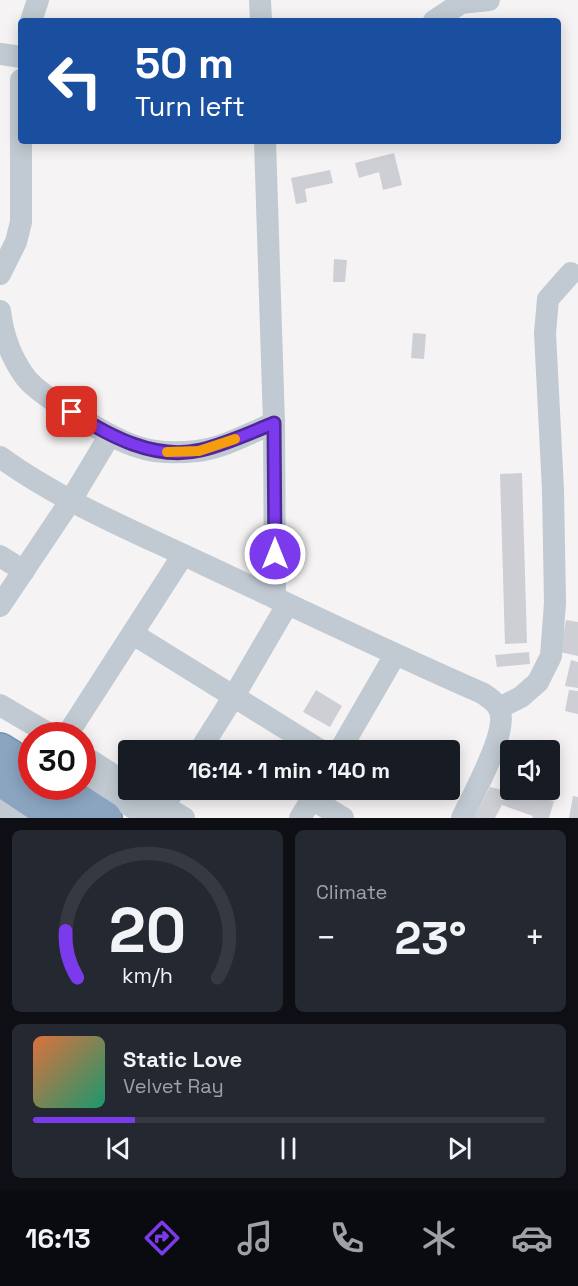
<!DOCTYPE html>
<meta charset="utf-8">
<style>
body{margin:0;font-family:"Space Grotesk",sans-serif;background:#242831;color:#f1f3f6;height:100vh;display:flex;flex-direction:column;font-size:22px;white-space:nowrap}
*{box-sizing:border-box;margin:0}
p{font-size:20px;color:#9ea1a6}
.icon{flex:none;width:33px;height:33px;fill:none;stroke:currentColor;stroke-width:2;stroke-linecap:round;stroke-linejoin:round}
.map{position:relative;height:818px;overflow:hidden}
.sheet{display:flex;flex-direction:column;gap:12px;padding:12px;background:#0d0f14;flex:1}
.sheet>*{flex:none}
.guide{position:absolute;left:18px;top:18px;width:543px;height:126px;border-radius:6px;box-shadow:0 3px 15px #0003;background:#1a4fa0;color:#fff;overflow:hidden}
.buttons{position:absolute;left:500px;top:740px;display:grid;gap:12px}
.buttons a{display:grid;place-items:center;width:60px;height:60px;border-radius:6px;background:#171b24;box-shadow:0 3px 15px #0003;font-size:30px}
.speed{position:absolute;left:18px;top:722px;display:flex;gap:12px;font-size:30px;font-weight:700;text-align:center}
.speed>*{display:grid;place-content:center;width:78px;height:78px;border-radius:50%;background:#171b24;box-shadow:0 3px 15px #0003;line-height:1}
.speed .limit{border:9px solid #d22;background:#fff;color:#111}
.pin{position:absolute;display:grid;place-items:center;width:51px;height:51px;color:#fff;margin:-26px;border-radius:12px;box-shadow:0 3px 9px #0006}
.me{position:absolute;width:66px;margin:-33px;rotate:0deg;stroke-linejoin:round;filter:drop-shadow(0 0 4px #0008)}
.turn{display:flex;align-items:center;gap:21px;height:126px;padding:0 18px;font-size:27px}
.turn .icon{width:78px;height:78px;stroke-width:2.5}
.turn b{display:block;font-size:42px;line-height:51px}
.big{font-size:45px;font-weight:700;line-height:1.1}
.sheet .card{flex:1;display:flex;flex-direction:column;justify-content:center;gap:9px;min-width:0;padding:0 21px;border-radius:9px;background:#242831}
.sheet .dial{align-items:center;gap:0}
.dial svg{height:156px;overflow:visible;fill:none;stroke:#363941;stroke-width:7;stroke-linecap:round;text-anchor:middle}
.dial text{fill:#f1f3f6;stroke:none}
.song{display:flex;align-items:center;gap:18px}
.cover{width:72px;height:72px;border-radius:9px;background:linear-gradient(135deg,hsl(20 70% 55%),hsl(160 70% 35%))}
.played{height:6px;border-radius:3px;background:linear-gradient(90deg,#7c3aed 20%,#363941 20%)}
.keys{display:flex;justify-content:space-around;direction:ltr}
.heat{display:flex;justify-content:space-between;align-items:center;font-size:33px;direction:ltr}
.sheet .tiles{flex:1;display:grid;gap:12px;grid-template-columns:1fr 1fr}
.card:last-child{grid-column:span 2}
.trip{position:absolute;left:118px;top:740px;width:342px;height:60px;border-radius:6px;background:#171b24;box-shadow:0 3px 15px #0003;font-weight:700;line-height:60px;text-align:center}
.tabs{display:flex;height:96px;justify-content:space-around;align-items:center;background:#090b0e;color:#9ea1a6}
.tabs .icon{width:42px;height:42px}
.tabs .on{color:#7c3aed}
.tabs b{font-size:27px;color:#f1f3f6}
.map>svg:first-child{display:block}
.building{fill:#cdcfd5}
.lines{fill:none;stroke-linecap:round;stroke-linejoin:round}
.highway-casing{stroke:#7690ad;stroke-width:36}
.minor{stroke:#c1cad2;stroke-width:22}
.highway{stroke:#8ba5c1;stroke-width:33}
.route-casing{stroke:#51269a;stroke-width:15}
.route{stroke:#7c3aed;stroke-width:10}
.slow{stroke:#f59e0b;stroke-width:10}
</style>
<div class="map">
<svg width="578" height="818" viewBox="0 0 578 818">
<rect width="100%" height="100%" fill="#f5f3f3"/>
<g class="building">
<polygon points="394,153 402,185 383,190 379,172 359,178 355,163"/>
<polygon points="330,170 333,183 305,189 307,202 296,204 291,178"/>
<polygon points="334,259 347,260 345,282 333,282"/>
<polygon points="413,333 426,334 424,359 411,358"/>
<polygon points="522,473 527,643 505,644 500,474"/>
<polygon points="566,620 578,622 578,656 560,652"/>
<polygon points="529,652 530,664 497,667 495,655"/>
<polygon points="571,660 578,662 578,688 565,686"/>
<polygon points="316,690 342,706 330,727 303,712"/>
<polygon points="569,690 578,691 578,714 565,711"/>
<polygon points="382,740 397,750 376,750"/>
<polygon points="490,787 554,801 549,818 532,818 533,816 502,805 495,818 474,818"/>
<polygon points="573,796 578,797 578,818 569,818"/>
</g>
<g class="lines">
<g class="highway-casing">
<g id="highway">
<polyline points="0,750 32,770"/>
<polyline points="0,779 58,818"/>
<polyline points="56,786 105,818"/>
</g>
</g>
<g class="minor">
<polyline points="260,0 261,21"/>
<polyline points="31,21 38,0"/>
<polyline points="434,21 461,3 489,0"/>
<polyline points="0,54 21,57"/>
<polyline points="265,141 274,423 275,598"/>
<polyline points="0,274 16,242 21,222 21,80"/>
<path d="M0,311C3,336 11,358 26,378C41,397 114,440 138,447C156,453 179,453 197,451C223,448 250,433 274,423"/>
<path d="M0,457C62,502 136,532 205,565C297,608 388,652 482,693C488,697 496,702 499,709C510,730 472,796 462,818"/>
<polyline points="0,556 24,571"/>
<polyline points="0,606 71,500 110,435"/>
<polyline points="133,634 320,750"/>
<polyline points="0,705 51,735"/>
<polyline points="499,708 521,697 538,682 551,656 555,603 553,490 545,333 548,299 571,273"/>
<polyline points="67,735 183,555"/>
<polyline points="200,750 234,696 287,605"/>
<polyline points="340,750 395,655"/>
<polyline points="82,755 129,785"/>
<polyline points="82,775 149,818"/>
<polyline points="135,789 184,818"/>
<polyline points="312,799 343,818"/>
<polyline points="0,805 20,818"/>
<polyline points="155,818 175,789"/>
<polyline points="300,818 318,789"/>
</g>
<use href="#highway" class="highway"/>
</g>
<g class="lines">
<g class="route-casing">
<path id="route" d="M72,412C109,436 155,461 201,450C226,444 250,433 274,423L275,554"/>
</g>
<use href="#route" class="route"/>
<polyline class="slow" points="167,452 199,451 235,439"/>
</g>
</svg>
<div class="buttons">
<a><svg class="icon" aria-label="sound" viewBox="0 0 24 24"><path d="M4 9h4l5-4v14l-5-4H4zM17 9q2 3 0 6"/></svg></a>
</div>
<div class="speed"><div class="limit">30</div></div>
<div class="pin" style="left:72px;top:412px;background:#d93025"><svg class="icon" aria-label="arrive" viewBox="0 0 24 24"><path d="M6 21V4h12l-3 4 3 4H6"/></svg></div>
<svg class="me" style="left:275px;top:554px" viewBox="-20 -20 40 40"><circle r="17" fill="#7c3aed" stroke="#fff" stroke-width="3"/><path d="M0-11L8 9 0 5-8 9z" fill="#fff"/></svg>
<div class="trip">16:14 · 1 min · 140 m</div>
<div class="guide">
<div class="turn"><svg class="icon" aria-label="left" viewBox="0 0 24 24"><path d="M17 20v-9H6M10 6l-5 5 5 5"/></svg><div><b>50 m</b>Turn left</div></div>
</div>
</div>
<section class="sheet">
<div class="tiles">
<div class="card dial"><svg viewBox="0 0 100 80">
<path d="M14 69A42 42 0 1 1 86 69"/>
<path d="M14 69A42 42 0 0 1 8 45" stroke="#7c3aed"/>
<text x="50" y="56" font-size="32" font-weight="700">20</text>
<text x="50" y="72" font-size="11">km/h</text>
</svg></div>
<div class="card"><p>Climate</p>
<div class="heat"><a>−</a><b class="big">23°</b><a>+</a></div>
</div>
<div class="card">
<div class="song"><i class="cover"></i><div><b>Static Love</b><p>Velvet Ray</p></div></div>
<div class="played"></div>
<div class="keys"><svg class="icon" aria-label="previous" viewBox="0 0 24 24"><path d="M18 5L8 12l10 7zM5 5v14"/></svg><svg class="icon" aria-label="pause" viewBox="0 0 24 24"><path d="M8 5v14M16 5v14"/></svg><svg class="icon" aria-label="next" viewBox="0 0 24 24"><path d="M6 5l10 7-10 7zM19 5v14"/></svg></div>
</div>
</div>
</section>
<nav class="tabs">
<b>16:13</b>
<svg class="icon on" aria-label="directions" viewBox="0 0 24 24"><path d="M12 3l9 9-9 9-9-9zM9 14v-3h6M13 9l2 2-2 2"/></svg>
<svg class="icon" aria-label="music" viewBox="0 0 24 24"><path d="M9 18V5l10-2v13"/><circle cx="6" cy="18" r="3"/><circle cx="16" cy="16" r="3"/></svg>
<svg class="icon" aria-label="phone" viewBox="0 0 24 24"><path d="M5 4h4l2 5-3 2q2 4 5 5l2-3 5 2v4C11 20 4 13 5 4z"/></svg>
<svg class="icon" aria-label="climate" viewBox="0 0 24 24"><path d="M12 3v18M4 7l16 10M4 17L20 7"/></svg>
<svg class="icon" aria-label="car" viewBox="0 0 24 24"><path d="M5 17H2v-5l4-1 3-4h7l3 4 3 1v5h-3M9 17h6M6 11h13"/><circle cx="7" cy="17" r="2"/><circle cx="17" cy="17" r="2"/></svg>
</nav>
